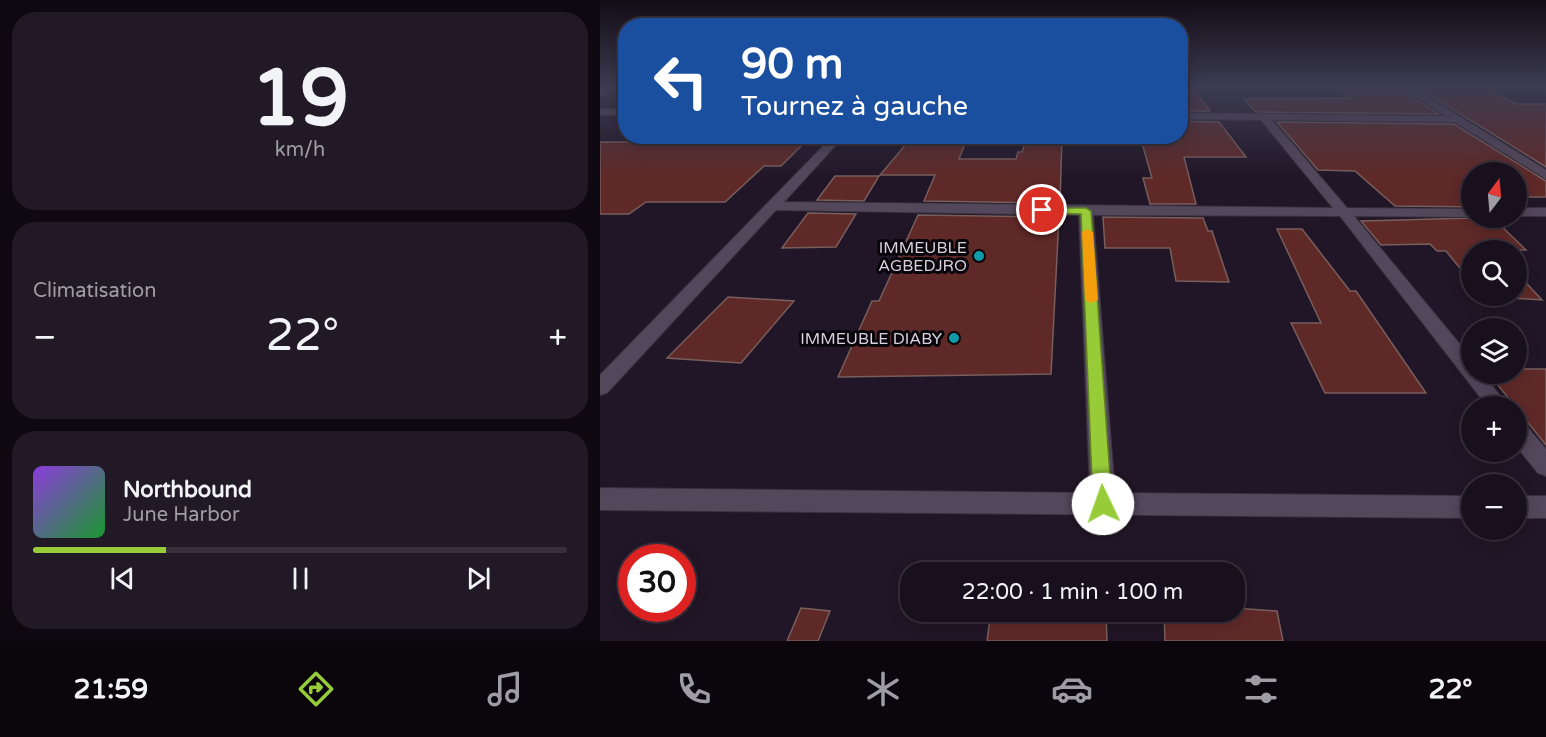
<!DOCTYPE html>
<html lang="fr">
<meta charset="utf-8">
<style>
body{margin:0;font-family:"Varela Round",sans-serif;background:#221926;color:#f1f3f6;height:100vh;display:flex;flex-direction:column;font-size:22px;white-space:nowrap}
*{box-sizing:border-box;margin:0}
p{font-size:20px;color:#9f9da4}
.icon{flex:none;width:33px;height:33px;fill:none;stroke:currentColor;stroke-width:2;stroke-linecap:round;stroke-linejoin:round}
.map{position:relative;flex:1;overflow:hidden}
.side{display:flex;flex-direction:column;gap:12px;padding:12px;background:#0e0910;width:600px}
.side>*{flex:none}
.guide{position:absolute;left:18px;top:18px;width:570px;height:126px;border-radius:24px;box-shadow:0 3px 15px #0003,0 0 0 2px #37303b;background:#1a4fa0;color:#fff;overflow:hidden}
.needle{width:39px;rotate:16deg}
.tools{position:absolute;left:861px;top:162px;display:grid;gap:12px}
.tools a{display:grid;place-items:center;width:66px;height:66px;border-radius:50%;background:#19101d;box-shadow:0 3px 15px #0003,0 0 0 2px #37303b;font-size:30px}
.speed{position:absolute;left:18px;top:544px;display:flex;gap:12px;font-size:30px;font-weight:700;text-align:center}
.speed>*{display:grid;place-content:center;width:78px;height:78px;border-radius:50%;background:#19101d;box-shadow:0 3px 15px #0003,0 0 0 2px #37303b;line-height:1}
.speed .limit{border:9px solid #d22;background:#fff;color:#111}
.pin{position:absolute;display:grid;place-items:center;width:51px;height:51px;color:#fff;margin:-26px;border:3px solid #fff;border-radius:50%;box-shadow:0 2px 6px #0007}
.me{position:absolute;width:66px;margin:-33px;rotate:357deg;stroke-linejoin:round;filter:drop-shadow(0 0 4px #0008)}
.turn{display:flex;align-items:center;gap:21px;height:126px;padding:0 24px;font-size:27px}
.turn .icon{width:78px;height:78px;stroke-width:2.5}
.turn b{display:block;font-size:42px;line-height:51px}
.big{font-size:45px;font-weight:600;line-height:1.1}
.side .card{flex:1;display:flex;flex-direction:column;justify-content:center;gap:9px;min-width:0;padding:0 21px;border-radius:24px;background:#221926}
.side .dial{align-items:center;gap:0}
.dial b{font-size:78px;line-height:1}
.song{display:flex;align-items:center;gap:18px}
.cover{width:72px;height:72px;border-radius:9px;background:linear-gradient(135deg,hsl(270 70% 55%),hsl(130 70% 35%))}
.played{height:6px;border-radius:3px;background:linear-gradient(90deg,#97cc38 25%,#37303b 25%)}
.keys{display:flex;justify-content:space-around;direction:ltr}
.heat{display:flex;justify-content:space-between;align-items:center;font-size:33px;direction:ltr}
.trip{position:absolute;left:300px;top:562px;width:345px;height:60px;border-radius:24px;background:#19101d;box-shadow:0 3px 15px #0003,0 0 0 2px #37303b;font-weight:600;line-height:60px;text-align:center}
.tab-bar{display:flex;height:96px;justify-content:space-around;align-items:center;background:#0a060c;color:#9f9da4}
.tab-bar .icon{width:42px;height:42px}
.tab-bar .active{color:#97cc38}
.tab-bar b{font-size:27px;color:#f1f3f6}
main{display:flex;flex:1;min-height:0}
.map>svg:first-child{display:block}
.building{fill:#5f2928;stroke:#785e5c;stroke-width:1.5}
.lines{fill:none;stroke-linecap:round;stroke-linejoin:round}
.minor-casing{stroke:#38313c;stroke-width:2}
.minor{fill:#53475b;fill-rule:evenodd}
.route{fill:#97cc38;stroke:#628524;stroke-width:1.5}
.slow{fill:#f59e0b}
.culture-dot{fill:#0f9aa8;stroke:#08050b;stroke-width:2}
.labels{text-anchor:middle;stroke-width:6;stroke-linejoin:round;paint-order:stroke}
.poi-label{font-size:16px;fill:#d9d2dd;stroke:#08050b;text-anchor:end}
</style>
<main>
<section class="side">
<div class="card dial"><b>19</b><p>km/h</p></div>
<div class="card"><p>Climatisation</p>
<div class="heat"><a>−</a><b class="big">22°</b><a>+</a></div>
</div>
<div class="card">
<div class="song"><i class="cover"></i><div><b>Northbound</b><p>June Harbor</p></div></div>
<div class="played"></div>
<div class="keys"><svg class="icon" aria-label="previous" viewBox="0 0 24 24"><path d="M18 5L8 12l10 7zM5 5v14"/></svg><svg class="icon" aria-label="pause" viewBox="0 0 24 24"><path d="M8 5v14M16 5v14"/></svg><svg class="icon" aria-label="next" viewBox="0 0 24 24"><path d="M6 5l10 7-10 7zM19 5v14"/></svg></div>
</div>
</section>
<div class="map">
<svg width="946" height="641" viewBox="0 0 946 641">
<rect width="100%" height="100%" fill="#211627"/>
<g class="building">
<polygon points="580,87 592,87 610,111 580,111"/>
<polygon points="823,87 885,87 916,104 946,104 946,167 825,92 831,92"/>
<polygon points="743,92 805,92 838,114 656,112 644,99 751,98"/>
<polygon points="580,121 619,122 646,157 584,157 596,204 550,204 543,178 552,178 540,136 579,136 580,141"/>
<polygon points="677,122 854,124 946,181 946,197 916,197 916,172 872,172 872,198 865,198 872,202 872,207 795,206 755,171 718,170"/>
<polygon points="91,136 211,136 181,166 164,166 125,202 46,202 29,214 0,214 0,142 83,142"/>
<polygon points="313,136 368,136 359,159 416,159 418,152 422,152 427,136 462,136 460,203 324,201 335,175 280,175"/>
<polygon points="235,176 279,176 264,201 217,200"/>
<polygon points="208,213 256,214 236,247 182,248"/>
<polygon points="318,215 459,217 451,374 238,377 272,301 279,301"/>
<polygon points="503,217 603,218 608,231 612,231 629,282 576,281 570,248 505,248"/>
<polygon points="874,218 893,218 926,250 872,250 872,283 846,251 837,251 830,244 781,245 761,221"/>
<polygon points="677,229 702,229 750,291 756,291 826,393 725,393 691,323 721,323"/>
<polygon points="916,272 942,300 882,296 916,296"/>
<polygon points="128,297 194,301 141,363 67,358"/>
<polygon points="916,369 946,369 946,445 889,374 916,374"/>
<polygon points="201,608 230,611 218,641 187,641"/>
<polygon points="634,608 677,611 683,641 565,641 564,612 634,612"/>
<polygon points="391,612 506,612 507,641 387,641"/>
</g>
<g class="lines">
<g class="minor-casing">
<g id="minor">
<polygon points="6,87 18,87 0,96 0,90"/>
<polygon points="802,87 812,87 946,170 946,179 855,122 672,120 747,208 872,209 872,217 754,216 872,359 872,374 883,374 908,406 887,406 740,216 493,215 515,493 872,496 872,518 0,510 0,488 490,493 479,215 176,210 7,393 0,395 0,375 233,136 244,136 184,202 733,208 661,120 580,119 580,113 845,116"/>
<rect x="0" y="109" width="26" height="6"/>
<rect x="916" y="208" width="30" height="8"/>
<polygon points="916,421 924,423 946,449 946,476 938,473 916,446"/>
<rect x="916" y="496" width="30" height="22"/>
</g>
</g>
<use href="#minor" class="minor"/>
</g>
<linearGradient id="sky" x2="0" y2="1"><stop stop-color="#120c15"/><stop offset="0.49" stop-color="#3d3c52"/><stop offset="1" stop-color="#3d3c52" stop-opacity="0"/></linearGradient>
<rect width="946" height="177" fill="url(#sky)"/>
<polygon class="route" points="438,208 486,208 491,211 512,504 510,510 503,513 496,510 493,504 481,214 442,213 438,212"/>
<polygon class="slow" points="487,229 493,232 498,300 491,303 485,300 482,232"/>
<g class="culture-dot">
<circle cx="379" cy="256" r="6"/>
<circle cx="354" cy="338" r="6"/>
</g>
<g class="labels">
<g class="poi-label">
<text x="367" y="253">IMMEUBLE<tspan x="367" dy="18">AGBEDJRO</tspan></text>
<text x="342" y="344">IMMEUBLE DIABY</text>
</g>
</g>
</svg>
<div class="tools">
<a><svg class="needle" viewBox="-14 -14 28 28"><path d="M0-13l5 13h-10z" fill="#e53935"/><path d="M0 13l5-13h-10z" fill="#9f9da4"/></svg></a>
<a><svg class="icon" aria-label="search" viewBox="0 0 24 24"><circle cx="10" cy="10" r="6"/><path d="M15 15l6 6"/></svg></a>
<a><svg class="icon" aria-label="layers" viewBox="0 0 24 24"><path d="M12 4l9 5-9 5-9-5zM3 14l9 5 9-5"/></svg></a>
<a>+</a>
<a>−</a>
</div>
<div class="speed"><div class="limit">30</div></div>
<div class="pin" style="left:442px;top:210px;background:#d93025"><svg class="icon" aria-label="arrive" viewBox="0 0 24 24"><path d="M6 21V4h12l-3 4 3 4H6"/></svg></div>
<svg class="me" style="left:503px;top:504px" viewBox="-20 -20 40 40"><circle r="19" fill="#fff"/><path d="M0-13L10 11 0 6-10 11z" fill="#97cc38"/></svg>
<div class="trip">22:00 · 1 min · 100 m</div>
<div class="guide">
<div class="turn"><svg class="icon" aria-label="left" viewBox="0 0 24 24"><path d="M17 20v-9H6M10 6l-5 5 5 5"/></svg><div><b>90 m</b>Tournez à gauche</div></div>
</div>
</div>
</main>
<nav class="tab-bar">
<b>21:59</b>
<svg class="icon active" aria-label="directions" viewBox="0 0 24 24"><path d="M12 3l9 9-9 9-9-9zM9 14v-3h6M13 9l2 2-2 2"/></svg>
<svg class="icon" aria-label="music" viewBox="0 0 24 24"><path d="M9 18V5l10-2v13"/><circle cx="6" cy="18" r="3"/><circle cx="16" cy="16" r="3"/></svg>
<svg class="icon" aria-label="phone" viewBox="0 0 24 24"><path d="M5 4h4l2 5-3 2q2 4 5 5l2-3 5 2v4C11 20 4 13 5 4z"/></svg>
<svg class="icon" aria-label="climate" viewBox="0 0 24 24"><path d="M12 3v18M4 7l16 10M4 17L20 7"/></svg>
<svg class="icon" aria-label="car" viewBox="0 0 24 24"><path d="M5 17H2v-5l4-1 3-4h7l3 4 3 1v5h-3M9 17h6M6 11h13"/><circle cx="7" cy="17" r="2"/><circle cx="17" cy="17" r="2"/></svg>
<svg class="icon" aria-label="filters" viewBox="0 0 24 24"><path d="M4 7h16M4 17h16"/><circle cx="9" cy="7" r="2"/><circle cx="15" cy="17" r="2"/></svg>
<b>22°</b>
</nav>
